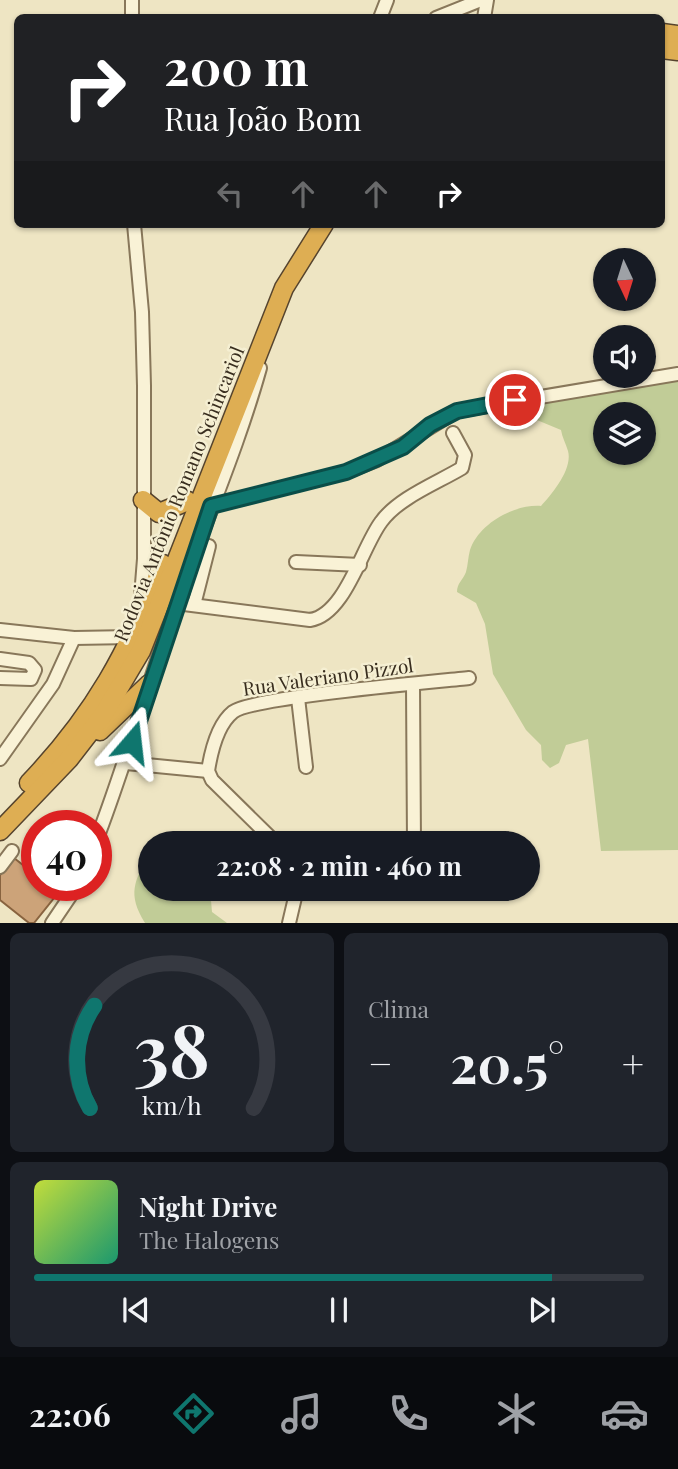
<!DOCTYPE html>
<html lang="pt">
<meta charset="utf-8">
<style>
body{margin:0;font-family:"Playfair Display",serif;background:#20242c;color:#f1f3f6;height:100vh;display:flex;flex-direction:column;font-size:26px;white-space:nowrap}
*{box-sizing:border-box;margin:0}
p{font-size:23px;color:#9ea1a6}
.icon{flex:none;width:38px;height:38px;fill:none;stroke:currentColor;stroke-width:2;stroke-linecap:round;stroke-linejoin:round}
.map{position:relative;height:923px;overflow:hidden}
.details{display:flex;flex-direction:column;gap:10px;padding:10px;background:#0d0f14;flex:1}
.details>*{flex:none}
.hud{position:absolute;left:14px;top:14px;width:651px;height:214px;border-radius:10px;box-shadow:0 2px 5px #0004;background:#202124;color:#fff;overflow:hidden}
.needle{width:46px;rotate:176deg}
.controls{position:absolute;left:593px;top:248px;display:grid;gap:14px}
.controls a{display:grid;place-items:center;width:63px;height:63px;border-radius:50%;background:#171b24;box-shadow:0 2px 5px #0004;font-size:35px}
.speed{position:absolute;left:21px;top:810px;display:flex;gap:14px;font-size:35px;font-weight:700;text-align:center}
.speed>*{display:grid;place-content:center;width:91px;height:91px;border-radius:50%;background:#171b24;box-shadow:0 2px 5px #0004;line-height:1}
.speed .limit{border:10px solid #d22;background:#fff;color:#111}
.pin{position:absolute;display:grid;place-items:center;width:60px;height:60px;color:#fff;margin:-30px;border:4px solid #fff;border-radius:50%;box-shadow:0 2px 7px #0007}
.me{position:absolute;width:77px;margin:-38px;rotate:17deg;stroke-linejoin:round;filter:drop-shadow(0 0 5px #0008)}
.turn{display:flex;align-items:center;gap:24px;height:147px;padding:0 35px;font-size:32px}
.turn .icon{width:91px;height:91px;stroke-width:2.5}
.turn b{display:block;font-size:49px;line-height:60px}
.lanes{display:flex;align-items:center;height:66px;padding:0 35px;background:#0003;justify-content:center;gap:35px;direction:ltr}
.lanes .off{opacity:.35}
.big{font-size:52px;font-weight:700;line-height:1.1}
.details .widget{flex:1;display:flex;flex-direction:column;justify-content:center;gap:10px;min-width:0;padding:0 24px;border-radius:10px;background:#20242c}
.details .dial{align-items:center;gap:0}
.dial svg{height:182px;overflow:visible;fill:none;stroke:#363941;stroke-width:7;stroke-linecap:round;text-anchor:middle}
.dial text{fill:#f1f3f6;stroke:none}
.song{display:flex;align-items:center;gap:21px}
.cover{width:84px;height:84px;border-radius:10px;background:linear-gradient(135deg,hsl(70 70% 55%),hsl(160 70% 35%))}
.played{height:7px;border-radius:4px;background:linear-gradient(90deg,#0f766e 85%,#363941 85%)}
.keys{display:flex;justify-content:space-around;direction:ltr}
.heat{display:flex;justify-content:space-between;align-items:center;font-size:38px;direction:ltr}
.details .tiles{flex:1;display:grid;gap:10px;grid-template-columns:1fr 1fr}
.widget:last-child{grid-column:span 2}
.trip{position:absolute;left:138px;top:831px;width:402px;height:70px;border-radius:35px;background:#171b24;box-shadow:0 2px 5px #0004;font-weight:700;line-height:70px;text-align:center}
.tabs{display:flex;height:112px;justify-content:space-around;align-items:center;background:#090b0e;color:#9ea1a6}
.tabs .icon{width:49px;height:49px}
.tabs .on{color:#0f766e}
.tabs b{font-size:32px;color:#f1f3f6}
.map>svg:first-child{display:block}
.green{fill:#c1cc97;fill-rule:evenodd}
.building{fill:#cca379;stroke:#88633f;stroke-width:2}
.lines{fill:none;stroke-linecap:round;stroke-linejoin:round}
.minor-casing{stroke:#88775a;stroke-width:16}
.highway-casing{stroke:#56442e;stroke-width:21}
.minor{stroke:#f9f2d6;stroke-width:12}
.highway{stroke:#deae53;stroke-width:18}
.route-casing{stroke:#0a4d48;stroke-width:18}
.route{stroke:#0f766e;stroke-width:12}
.labels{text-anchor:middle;stroke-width:5;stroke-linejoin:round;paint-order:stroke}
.street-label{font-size:19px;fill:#382d1e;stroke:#f5efd2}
</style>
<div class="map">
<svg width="678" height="923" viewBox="0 0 678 923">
<rect width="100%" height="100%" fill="#eee5c3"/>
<g class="green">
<path d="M678,378V850L601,851L588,739L566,745L559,763L550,768L542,760L541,745L526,730L493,674L485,624L476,603L457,592C457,583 463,580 466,572C468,565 468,557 470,550C479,523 515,504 541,506C552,494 573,469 568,451C566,444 562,437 561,430L520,413L518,405ZM606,415H644V453H606Z"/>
<path d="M150,853V889H210L212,912L227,923H145C127,894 134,881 150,853Z"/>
</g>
<polygon class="building" points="14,858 37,876 37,886 62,888 34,923 29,923 0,900 0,875"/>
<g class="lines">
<g class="minor-casing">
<g id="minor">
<polyline points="132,0 132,18"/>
<polyline points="380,18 387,0"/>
<polyline points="436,18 481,0"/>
<polyline points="484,18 487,0"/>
<polyline points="134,224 142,312 144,386 144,559 140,609"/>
<polyline points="211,506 346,472 377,460 457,411 678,374"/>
<polyline points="296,562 360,565"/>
<path d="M176,603L310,620C345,615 362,547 381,522C398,498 437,483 462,468L465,455L453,433"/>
<polyline points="194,605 209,546"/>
<polyline points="0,630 74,638 132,637"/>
<polyline points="0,659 29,663 35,670 31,679 0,678"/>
<polyline points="413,684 414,844"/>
<polyline points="298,698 306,767"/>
<polyline points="0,759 53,684 74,638"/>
<polyline points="126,763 208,771"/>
<path d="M96,841C127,761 149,679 178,599C205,522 238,447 260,368"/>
<path d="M277,844L212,780L208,771C211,752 218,724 233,712C252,697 433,682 469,678"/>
<polyline points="0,867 12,851"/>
<polyline points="52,923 77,886"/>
<polyline points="289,923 297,889"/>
</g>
</g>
<g class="highway-casing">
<g id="highway">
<polyline points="662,33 678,35"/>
<polyline points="662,49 678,51"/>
<polyline points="143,500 159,513 188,501"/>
<polyline points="100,731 149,684"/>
<path d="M29,783C95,714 128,652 163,564"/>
<polyline points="0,831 69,759 103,715 141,651 284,288 324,224"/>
</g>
</g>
<use href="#minor" class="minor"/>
<use href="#highway" class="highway"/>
</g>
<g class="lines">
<g class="route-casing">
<polyline id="route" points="132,742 211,506 346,472 403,447 430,425 457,411 515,400"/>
</g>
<use href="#route" class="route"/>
</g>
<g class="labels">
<g class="street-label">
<text transform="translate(179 494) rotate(-68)" y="7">Rodovia Antônio Romano Schincariol</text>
<text transform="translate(328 677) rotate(-8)" y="7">Rua Valeriano Pizzol</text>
</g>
</g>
</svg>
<div class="controls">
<a><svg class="needle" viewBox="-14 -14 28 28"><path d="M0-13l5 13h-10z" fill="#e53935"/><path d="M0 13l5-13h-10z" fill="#9ea1a6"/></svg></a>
<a><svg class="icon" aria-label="sound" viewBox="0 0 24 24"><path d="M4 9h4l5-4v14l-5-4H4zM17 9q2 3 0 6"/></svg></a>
<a><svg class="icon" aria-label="layers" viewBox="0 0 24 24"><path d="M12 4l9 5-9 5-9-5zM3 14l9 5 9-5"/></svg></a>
</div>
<div class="speed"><div class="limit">40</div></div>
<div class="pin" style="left:515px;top:400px;background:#d93025"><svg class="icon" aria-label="arrive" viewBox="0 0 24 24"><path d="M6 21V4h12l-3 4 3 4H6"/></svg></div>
<svg class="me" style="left:132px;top:742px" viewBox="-20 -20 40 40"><path d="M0-17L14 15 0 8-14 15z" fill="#0f766e" stroke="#fff" stroke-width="4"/></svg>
<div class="trip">22:08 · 2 min · 460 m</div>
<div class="hud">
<div class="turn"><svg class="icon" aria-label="right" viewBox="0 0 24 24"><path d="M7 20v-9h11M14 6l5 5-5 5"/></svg><div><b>200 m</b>Rua João Bom</div></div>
<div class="lanes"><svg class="icon off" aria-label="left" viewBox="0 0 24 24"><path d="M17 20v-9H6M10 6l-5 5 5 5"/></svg><svg class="icon off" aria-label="ahead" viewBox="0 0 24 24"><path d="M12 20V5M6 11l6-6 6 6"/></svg><svg class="icon off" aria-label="ahead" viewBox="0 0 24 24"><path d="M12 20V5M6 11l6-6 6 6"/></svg><svg class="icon" aria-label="right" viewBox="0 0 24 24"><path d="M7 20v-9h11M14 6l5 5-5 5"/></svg></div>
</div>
</div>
<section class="details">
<div class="tiles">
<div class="widget dial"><svg viewBox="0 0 100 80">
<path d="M14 69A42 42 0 1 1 86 69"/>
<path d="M14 69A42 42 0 0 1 16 24" stroke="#0f766e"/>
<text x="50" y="56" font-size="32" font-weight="700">38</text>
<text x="50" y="72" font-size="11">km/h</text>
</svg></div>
<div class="widget"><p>Clima</p>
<div class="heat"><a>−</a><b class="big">20.5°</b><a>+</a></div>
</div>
<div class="widget">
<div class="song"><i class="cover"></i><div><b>Night Drive</b><p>The Halogens</p></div></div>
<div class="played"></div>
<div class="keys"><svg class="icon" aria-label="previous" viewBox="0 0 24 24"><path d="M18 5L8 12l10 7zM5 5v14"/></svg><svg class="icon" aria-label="pause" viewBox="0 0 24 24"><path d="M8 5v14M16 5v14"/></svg><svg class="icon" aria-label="next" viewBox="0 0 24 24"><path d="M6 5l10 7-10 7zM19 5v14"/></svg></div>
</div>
</div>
</section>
<nav class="tabs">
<b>22:06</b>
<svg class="icon on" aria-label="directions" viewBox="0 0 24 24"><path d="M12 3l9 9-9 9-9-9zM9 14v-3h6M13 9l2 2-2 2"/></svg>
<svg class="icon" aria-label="music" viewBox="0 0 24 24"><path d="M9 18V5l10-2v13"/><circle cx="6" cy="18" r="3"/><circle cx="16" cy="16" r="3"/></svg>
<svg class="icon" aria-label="phone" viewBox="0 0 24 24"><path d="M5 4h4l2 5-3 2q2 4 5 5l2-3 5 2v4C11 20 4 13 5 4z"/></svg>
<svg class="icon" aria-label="climate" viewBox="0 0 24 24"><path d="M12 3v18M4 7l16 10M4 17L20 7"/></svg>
<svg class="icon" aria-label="car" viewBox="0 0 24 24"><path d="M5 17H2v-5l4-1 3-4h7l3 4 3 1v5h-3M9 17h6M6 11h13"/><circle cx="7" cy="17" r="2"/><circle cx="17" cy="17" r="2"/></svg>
</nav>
